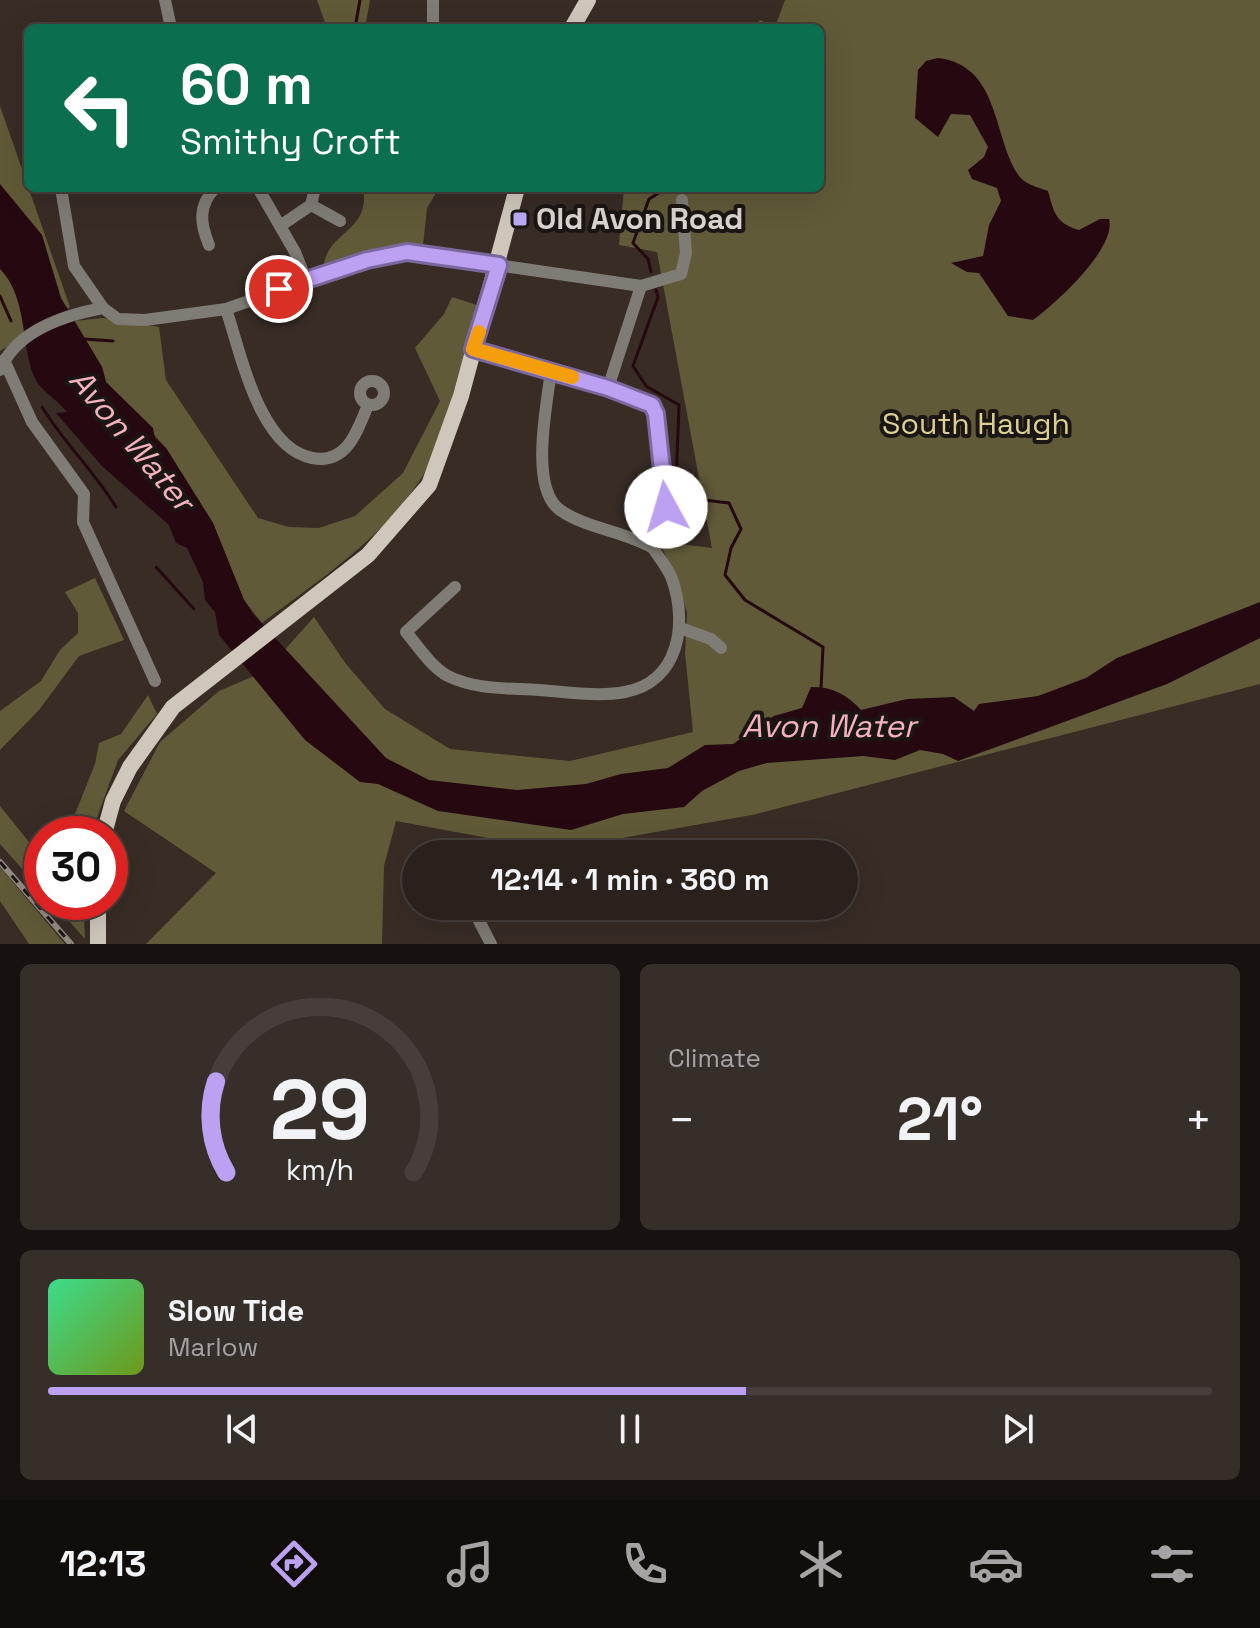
<!DOCTYPE html>
<meta charset="utf-8">
<style>
body{margin:0;font-family:"Space Grotesk",sans-serif;background:#362e29;color:#f1f3f6;height:100vh;display:flex;flex-direction:column;font-size:30px;white-space:nowrap}
*{box-sizing:border-box;margin:0}
p{font-size:26px;color:#a5a3a3}
.icon{flex:none;width:44px;height:44px;fill:none;stroke:currentColor;stroke-width:2;stroke-linecap:round;stroke-linejoin:round}
.map{position:relative;height:944px;overflow:hidden}
.panel{display:flex;flex-direction:column;gap:20px;padding:20px;background:#17120f;flex:1}
.panel>*{flex:none}
.guide{position:absolute;left:24px;top:24px;width:800px;height:168px;border-radius:12px;box-shadow:0 8px 32px #0002,0 0 0 2px #463e3b;background:#0b6e4f;color:#fff;overflow:hidden}
.speed{position:absolute;left:24px;top:816px;display:flex;gap:16px;font-size:40px;font-weight:700;text-align:center}
.speed>*{display:grid;place-content:center;width:104px;height:104px;border-radius:50%;background:#2a211c;box-shadow:0 8px 32px #0002,0 0 0 2px #463e3b;line-height:1}
.speed .limit{border:12px solid #d22;background:#fff;color:#111}
.pin{position:absolute;display:grid;place-items:center;width:68px;height:68px;color:#fff;margin:-34px;border:4px solid #fff;border-radius:50%;box-shadow:0 2px 8px #0007}
.me{position:absolute;width:88px;margin:-44px;rotate:354deg;stroke-linejoin:round;filter:drop-shadow(0 0 6px #0008)}
.turn{display:flex;align-items:center;gap:28px;height:168px;padding:0 24px;font-size:36px}
.turn .icon{width:104px;height:104px;stroke-width:2.5}
.turn b{display:block;font-size:56px;line-height:68px}
.big{font-size:60px;font-weight:700;line-height:1.1}
.panel .tile{flex:1;display:flex;flex-direction:column;justify-content:center;gap:12px;min-width:0;padding:0 28px;border-radius:12px;background:#362e29}
.panel .dial{align-items:center;gap:0}
.dial svg{height:208px;overflow:visible;fill:none;stroke:#463e3b;stroke-width:7;stroke-linecap:round;text-anchor:middle}
.dial text{fill:#f1f3f6;stroke:none}
.song{display:flex;align-items:center;gap:24px}
.cover{width:96px;height:96px;border-radius:12px;background:linear-gradient(135deg,hsl(150 70% 55%),hsl(80 70% 35%))}
.played{height:8px;border-radius:4px;background:linear-gradient(90deg,#bca0f2 60%,#463e3b 60%)}
.keys{display:flex;justify-content:space-around;direction:ltr}
.heat{display:flex;justify-content:space-between;align-items:center;font-size:44px;direction:ltr}
.panel .tiles{flex:1;display:grid;gap:20px;grid-template-columns:1fr 1fr}
.tile:last-child{grid-column:span 2}
.trip{position:absolute;left:402px;top:840px;width:456px;height:80px;border-radius:40px;background:#2a211c;box-shadow:0 8px 32px #0002,0 0 0 2px #463e3b;font-weight:700;line-height:80px;text-align:center}
.dock{display:flex;height:128px;justify-content:space-around;align-items:center;background:#110d0b;color:#a5a3a3}
.dock .icon{width:56px;height:56px}
.dock .active{color:#bca0f2}
.dock b{font-size:36px;color:#f1f3f6}
.map>svg:first-child{display:block}
.green{fill:#605a38}
.water{fill:#250810}
.lines{fill:none;stroke-linecap:round;stroke-linejoin:round}
.stream{stroke:#250810;stroke-width:3}
.minor{stroke:#7f7b75;stroke-width:12}
.major{stroke:#cfc7bc;stroke-width:16}
.rail-casing{stroke:#948b85;stroke-width:6}
.rail{stroke:#1b1613;stroke-width:3;stroke-dasharray:9;stroke-linecap:butt}
.route-casing{stroke:#7a689d;stroke-width:20}
.route{stroke:#bca0f2;stroke-width:14}
.slow{stroke:#f59e0b;stroke-width:14}
.poi-dot{fill:#bea9f4;stroke:#1b1613;stroke-width:3}
.labels{text-anchor:middle;stroke-width:8;stroke-linejoin:round;paint-order:stroke}
.poi-label{font-size:30px;font-weight:bold;fill:#dad3ce;stroke:#1b1613;text-anchor:start}
.park-label{font-size:30px;fill:#dbd091;stroke:#1b1613}
.water-label{font-size:32px;font-style:italic;fill:#f5b1be;stroke:#1b1613}
</style>
<div class="map">
<svg width="1260" height="944" viewBox="0 0 1260 944">
<rect width="100%" height="100%" fill="#382c25"/>
<g class="green">
<polygon points="317,0 370,0 365,28 327,28"/>
<polygon points="785,0 1260,0 1260,684 752,815 554,850 396,821 384,866 382,944 146,944 216,873 124,811 160,742 219,691 266,671 314,617 346,664 385,709 450,749 570,761 693,732 685,653 687,613 679,585 663,550 671,536 680,544 712,548 657,252 619,245 624,188 820,188 820,28 755,28 760,20 775,27"/>
<polygon points="0,106 70,307 0,351"/>
<path d="M363,188H439L427,208L423,246L378,250L324,264C329,231 371,231 363,188Z"/>
<path d="M452,297L477,305C466,350 458,398 440,441C409,522 328,573 262,623L244,600L213,523L166,448L106,382L102,367L74,321L103,318L159,327L166,380L258,518L289,527L319,528L355,516L403,473L440,401L415,348L444,314Z"/>
<polygon points="95,578 124,640 79,656 39,710 0,750 0,711 41,681 60,650 78,633 78,613 65,592"/>
<polygon points="148,695 157,714 118,760 91,834 67,834 95,764 99,743 121,734"/>
<polygon points="0,806 37,852 42,852 42,891 0,844"/>
<polygon points="0,867 65,944 29,944 0,901"/>
<polygon points="52,902 83,902 85,939"/>
</g>
<g class="water">
<path d="M938,58C999,65 993,135 1017,173C1023,184 1037,187 1048,191C1054,212 1055,223 1079,230L1100,219H1109C1117,248 1055,304 1033,320L1008,316L979,273L967,272L951,263L983,256L989,225L1001,201L997,188L972,179L968,170L984,157L988,147L970,115L951,114L938,137L915,118L918,70L926,61Z"/>
<path d="M0,184L42,235L61,298L102,367L106,382L153,428L155,438L166,448L213,523L244,600L253,614L386,758L429,780L517,790L586,784L621,774L668,768L705,745L733,744L774,716L802,708L811,687C831,686 848,695 861,710L907,699L954,697L974,711L979,704L1038,696L1086,678L1117,658L1260,602V638L1167,684L958,761L943,754L920,750L895,760L863,756L767,763L739,771L702,791L684,807L623,814L571,830L438,811L378,784L360,782L305,740L219,635L215,612L205,600L203,582L187,548L176,543L169,525L102,466L56,413L67,412C59,402 48,395 40,386C19,360 31,300 0,269Z"/>
</g>
<g class="lines">
<g class="stream">
<polyline points="355,28 360,0"/>
<polyline points="651,272 648,259 633,243 649,199 667,188"/>
<polyline points="656,290 658,297 633,366 646,386 679,405 676,483 687,498 729,503 741,529 731,548 725,575 745,600 823,647 821,689"/>
<polyline points="0,296 11,321"/>
<polyline points="84,339 113,341"/>
<path d="M42,407C64,443 94,471 116,507"/>
<polyline points="156,567 194,609"/>
</g>
<g class="minor">
<polyline points="165,0 171,28"/>
<polyline points="433,28 433,0"/>
<polyline points="61,188 74,266 103,308"/>
<polyline points="258,188 295,252 306,280"/>
<polyline points="311,205 340,221"/>
<polyline points="280,226 311,205 315,188"/>
<path d="M209,245C200,223 198,206 215,188"/>
<path d="M226,309C241,353 259,448 312,458C347,465 357,431 368,405"/>
<polyline points="4,360 32,422 84,494 83,522 155,681"/>
<path d="M0,370C16,331 65,315 103,308L118,319L145,320L226,309L367,260L407,252L641,286"/>
<path d="M551,371C547,404 529,488 560,510C587,529 624,531 653,548"/>
<circle cx="372" cy="393" r="12"/>
<polyline points="608,388 641,286 681,274 686,253 682,200"/>
<path d="M455,587L406,632C418,646 431,667 448,676C476,690 509,688 539,690C566,692 598,697 625,692C679,682 688,624 672,579C668,568 659,558 653,548L667,529L668,520L656,414C643,390 506,358 473,349"/>
<polyline points="680,628 711,639 721,648"/>
<polyline points="477,906 475,913 491,944"/>
</g>
<g class="major">
<polyline points="572,28 588,0"/>
<polyline points="104,834 113,801 130,767 173,707 368,555 429,485 461,396 517,188"/>
<polyline points="98,902 98,944"/>
</g>
<g class="rail-casing">
<polyline id="rail" points="0,862 71,944"/>
</g>
<use href="#rail" class="rail"/>
</g>
<g class="lines">
<g class="route-casing">
<polyline id="route" points="279,289 367,260 407,252 499,265 473,349 608,388 652,405 656,414 666,507"/>
</g>
<use href="#route" class="route"/>
<polyline class="slow" points="479,332 473,349 572,377"/>
</g>
<rect class="poi-dot" x="512" y="211" width="16" height="16" rx="4"/>
<g class="labels">
<g class="poi-label">
<text x="536" y="229">Old Avon Road</text>
</g>
<g class="park-label">
<text x="976" y="434">South Haugh</text>
</g>
<g class="water-label">
<text transform="translate(132 440) rotate(50)" y="11">Avon Water</text>
<text x="829" y="737">Avon Water</text>
</g>
</g>
</svg>
<div class="speed"><div class="limit">30</div></div>
<div class="pin" style="left:279px;top:289px;background:#d93025"><svg class="icon" aria-label="arrive" viewBox="0 0 24 24"><path d="M6 21V4h12l-3 4 3 4H6"/></svg></div>
<svg class="me" style="left:666px;top:507px" viewBox="-20 -20 40 40"><circle r="19" fill="#fff"/><path d="M0-13L10 11 0 6-10 11z" fill="#bca0f2"/></svg>
<div class="trip">12:14 · 1 min · 360 m</div>
<div class="guide">
<div class="turn"><svg class="icon" aria-label="left" viewBox="0 0 24 24"><path d="M17 20v-9H6M10 6l-5 5 5 5"/></svg><div><b>60 m</b>Smithy Croft</div></div>
</div>
</div>
<section class="panel">
<div class="tiles">
<div class="tile dial"><svg viewBox="0 0 100 80">
<path d="M14 69A42 42 0 1 1 86 69"/>
<path d="M14 69A42 42 0 0 1 10 34" stroke="#bca0f2"/>
<text x="50" y="56" font-size="32" font-weight="700">29</text>
<text x="50" y="72" font-size="11">km/h</text>
</svg></div>
<div class="tile"><p>Climate</p>
<div class="heat"><a>−</a><b class="big">21°</b><a>+</a></div>
</div>
<div class="tile">
<div class="song"><i class="cover"></i><div><b>Slow Tide</b><p>Marlow</p></div></div>
<div class="played"></div>
<div class="keys"><svg class="icon" aria-label="previous" viewBox="0 0 24 24"><path d="M18 5L8 12l10 7zM5 5v14"/></svg><svg class="icon" aria-label="pause" viewBox="0 0 24 24"><path d="M8 5v14M16 5v14"/></svg><svg class="icon" aria-label="next" viewBox="0 0 24 24"><path d="M6 5l10 7-10 7zM19 5v14"/></svg></div>
</div>
</div>
</section>
<nav class="dock">
<b>12:13</b>
<svg class="icon active" aria-label="directions" viewBox="0 0 24 24"><path d="M12 3l9 9-9 9-9-9zM9 14v-3h6M13 9l2 2-2 2"/></svg>
<svg class="icon" aria-label="music" viewBox="0 0 24 24"><path d="M9 18V5l10-2v13"/><circle cx="6" cy="18" r="3"/><circle cx="16" cy="16" r="3"/></svg>
<svg class="icon" aria-label="phone" viewBox="0 0 24 24"><path d="M5 4h4l2 5-3 2q2 4 5 5l2-3 5 2v4C11 20 4 13 5 4z"/></svg>
<svg class="icon" aria-label="climate" viewBox="0 0 24 24"><path d="M12 3v18M4 7l16 10M4 17L20 7"/></svg>
<svg class="icon" aria-label="car" viewBox="0 0 24 24"><path d="M5 17H2v-5l4-1 3-4h7l3 4 3 1v5h-3M9 17h6M6 11h13"/><circle cx="7" cy="17" r="2"/><circle cx="17" cy="17" r="2"/></svg>
<svg class="icon" aria-label="filters" viewBox="0 0 24 24"><path d="M4 7h16M4 17h16"/><circle cx="9" cy="7" r="2"/><circle cx="15" cy="17" r="2"/></svg>
</nav>
